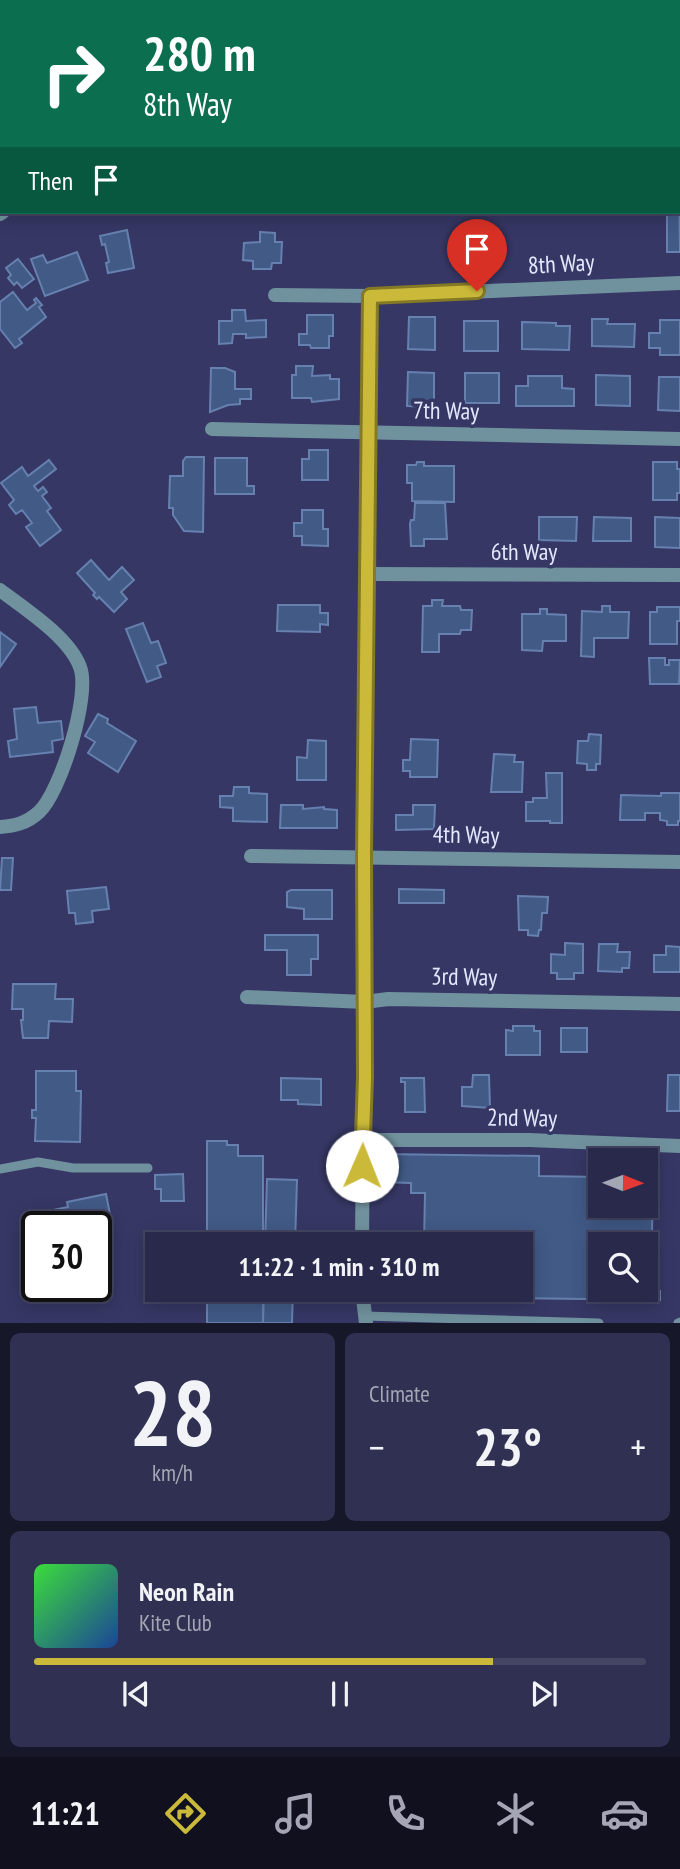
<!DOCTYPE html>
<meta charset="utf-8">
<style>
body{margin:0;font-family:"PT Sans Narrow",sans-serif;background:#303152;color:#f1f3f6;height:100vh;display:flex;flex-direction:column;font-size:26px;white-space:nowrap}
*{box-sizing:border-box;margin:0}
p{font-size:23px;color:#a5a6b5}
.icon{flex:none;width:38px;height:38px;fill:none;stroke:currentColor;stroke-width:2;stroke-linecap:round;stroke-linejoin:round}
.map{position:relative;height:1323px;overflow:hidden}
.panel{display:flex;flex-direction:column;gap:10px;padding:10px;background:#161729;flex:1}
.panel>*{flex:none}
.guide{position:absolute;left:0px;top:0px;width:681px;height:214px;box-shadow:0 4px 18px #0003,0 0 0 2px #444563;background:#0b6e4f;color:#fff;overflow:hidden}
.needle{width:46px;rotate:91deg}
.controls{position:absolute;left:588px;top:1148px;display:grid;gap:14px}
.controls a{display:grid;place-items:center;width:70px;height:70px;border-radius:0px;background:#28294b;box-shadow:0 4px 18px #0003,0 0 0 2px #444563;font-size:35px}
.speed{position:absolute;left:21px;top:1211px;display:flex;gap:14px;font-size:35px;font-weight:700;text-align:center}
.speed>*{display:grid;place-content:center;width:91px;height:91px;border-radius:50%;background:#28294b;box-shadow:0 4px 18px #0003,0 0 0 2px #444563;line-height:1}
.speed .limit{border:4px solid #111;border-radius:10px;background:#fff;color:#111}
.pin{position:absolute;display:grid;place-items:center;width:60px;height:60px;color:#fff;margin:-72px -30px;border-radius:50% 50% 50% 0;rotate:-45deg;box-shadow:0 0 7px #0007}
.pin .icon{rotate:45deg}
.me{position:absolute;width:77px;margin:-38px;rotate:1deg;stroke-linejoin:round;filter:drop-shadow(0 0 5px #0008)}
.turn{display:flex;align-items:center;gap:24px;height:147px;padding:0 28px;font-size:32px}
.turn .icon{width:91px;height:91px;stroke-width:2.5}
.turn b{display:block;font-size:49px;line-height:60px}
.then{display:flex;align-items:center;height:66px;padding:0 28px;background:#0003;gap:14px;font-size:26px}
.big{font-size:52px;font-weight:700;line-height:1.1}
.panel .tile{flex:1;display:flex;flex-direction:column;justify-content:center;gap:10px;min-width:0;padding:0 24px;border-radius:10px;background:#303152}
.panel .dial{align-items:center;gap:0}
.dial b{font-size:91px;line-height:1}
.song{display:flex;align-items:center;gap:21px}
.cover{width:84px;height:84px;border-radius:10px;background:linear-gradient(135deg,hsl(120 70% 55%),hsl(220 70% 35%))}
.played{height:7px;border-radius:4px;background:linear-gradient(90deg,#cbba39 75%,#444563 75%)}
.keys{display:flex;justify-content:space-around;direction:ltr}
.heat{display:flex;justify-content:space-between;align-items:center;font-size:38px;direction:ltr}
.panel .tiles{flex:1;display:grid;gap:10px;grid-template-columns:1fr 1fr}
.tile:last-child{grid-column:span 2}
.trip{position:absolute;left:145px;top:1232px;width:388px;height:70px;border-radius:0px;background:#28294b;box-shadow:0 4px 18px #0003,0 0 0 2px #444563;font-weight:700;line-height:70px;text-align:center}
.menu{display:flex;height:112px;justify-content:space-around;align-items:center;background:#10101e;color:#a5a6b5}
.menu .icon{width:49px;height:49px}
.menu .on{color:#cbba39}
.menu b{font-size:32px;color:#f1f3f6}
.map>svg:first-child{display:block}
.building{fill:#415a86;stroke:#6681af;stroke-width:2;fill-rule:evenodd}
.lines{fill:none;stroke-linecap:round;stroke-linejoin:round}
.lane{stroke:#70929e;stroke-width:9}
.street{stroke:#70929e;stroke-width:14}
.route-casing{stroke:#847925;stroke-width:18}
.route{stroke:#cbba39;stroke-width:12}
.labels{text-anchor:middle;stroke-width:7;stroke-linejoin:round;paint-order:stroke}
.street-label{font-size:24px;fill:#e5e7fe;stroke:#363764}
</style>
<div class="map">
<svg width="680" height="1323" viewBox="0 0 680 1323">
<rect width="100%" height="100%" fill="#363764"/>
<g class="building">
<polygon points="679,173 680,252 667,252 667,212 679,212"/>
<polygon points="127,230 134,268 108,273 106,263 109,262 105,244 102,245 100,236"/>
<polygon points="260,232 275,233 275,242 282,242 281,263 272,263 271,269 253,269 253,261 243,260 244,243 260,242"/>
<polygon points="77,252 88,280 45,296 31,259 43,255 47,263"/>
<polygon points="18,259 34,279 22,288 17,282 14,285 8,278 11,275 6,268"/>
<polygon points="13,292 27,310 36,303 34,300 36,298 42,305 39,307 46,317 19,339 22,343 15,348 0,329 0,302"/>
<polygon points="232,310 245,310 246,321 266,320 266,337 246,338 246,334 233,334 232,343 219,344 219,321 232,321"/>
<polygon points="307,315 333,315 333,336 329,336 329,348 311,348 310,345 299,345 299,334 307,334"/>
<polygon points="409,317 435,317 435,350 408,349"/>
<polygon points="592,319 608,319 607,324 635,324 634,347 592,346"/>
<polygon points="660,320 680,320 680,355 660,355 660,348 649,348 649,333 660,333"/>
<rect x="464" y="321" width="34" height="30"/>
<polygon points="522,322 556,323 556,326 570,326 569,350 522,349"/>
<polygon points="296,366 313,366 312,376 330,375 330,379 339,379 339,399 312,402 311,398 292,398 292,375 296,375"/>
<polygon points="211,368 225,368 235,372 235,389 251,389 251,399 240,399 240,404 228,405 210,412"/>
<polygon points="408,372 434,373 434,407 407,406"/>
<rect x="465" y="373" width="34" height="30"/>
<polygon points="596,375 630,376 630,406 596,405"/>
<polygon points="528,376 562,376 562,388 574,389 574,406 516,406 516,386 528,386"/>
<polygon points="659,377 680,377 680,411 658,410"/>
<polygon points="309,450 328,450 328,480 302,480 302,459 309,459"/>
<polygon points="186,457 204,457 203,532 184,531 173,515 173,508 169,508 170,476 183,476 183,461"/>
<polygon points="215,458 247,458 247,486 254,486 254,494 215,494"/>
<polygon points="49,460 56,469 34,486 38,491 43,487 47,492 42,496 51,508 47,511 61,530 40,546 26,527 32,523 22,510 16,514 9,505 14,500 1,483 22,467 28,476"/>
<polygon points="417,462 424,462 424,466 454,466 454,502 412,501 412,483 407,483 407,465 416,465"/>
<polygon points="653,462 677,462 677,469 680,469 680,493 677,493 677,500 653,500"/>
<polygon points="415,503 445,503 447,539 424,539 424,546 411,546 410,524 411,520 414,520"/>
<polygon points="302,510 323,510 323,529 328,529 328,546 302,545 302,536 294,536 294,523 302,523"/>
<polygon points="539,517 577,517 576,541 539,540"/>
<polygon points="594,517 631,518 631,541 593,541"/>
<polygon points="655,517 680,518 680,548 655,547"/>
<polygon points="91,560 109,580 122,567 134,580 121,592 127,599 114,612 99,597 97,599 93,595 95,593 77,573"/>
<polygon points="432,600 443,600 442,606 460,606 461,610 472,610 471,630 461,630 460,634 439,634 439,652 422,652 423,606 432,606"/>
<polygon points="278,605 320,605 320,613 328,613 328,625 320,624 320,632 277,631"/>
<polygon points="602,606 610,606 610,612 629,612 628,638 594,638 594,657 581,656 582,611 602,612"/>
<polygon points="657,607 680,607 680,621 677,621 677,644 650,644 650,612 657,612"/>
<polygon points="540,609 547,609 547,614 566,615 566,641 543,641 542,651 522,650 522,614 540,614"/>
<polygon points="143,623 151,643 158,641 166,663 157,666 161,677 147,682 126,629"/>
<polygon points="0,632 16,644 0,667"/>
<polygon points="649,658 665,658 665,665 669,665 669,660 680,660 679,684 650,684"/>
<polygon points="36,707 38,723 61,721 63,739 52,741 53,752 10,757 8,741 17,739 14,709"/>
<polygon points="98,714 108,719 107,723 136,741 118,772 88,753 95,742 85,736"/>
<polygon points="589,734 601,735 600,764 596,764 596,770 587,770 587,764 577,763 578,741 588,741"/>
<polygon points="411,739 438,740 437,777 410,777 410,771 403,771 403,760 410,760"/>
<polygon points="308,740 326,741 326,780 297,780 297,757 307,758"/>
<polygon points="494,754 515,755 514,762 523,762 522,792 491,792"/>
<polygon points="546,773 562,773 562,823 550,823 550,821 526,821 526,802 533,802 533,798 547,798"/>
<polygon points="234,787 249,787 249,793 267,794 267,822 233,821 233,808 220,807 220,796 233,796"/>
<polygon points="661,793 680,793 680,821 678,821 678,825 667,825 667,821 660,820 660,813 645,813 645,820 620,820 621,795 661,796"/>
<polygon points="281,805 303,805 303,809 324,807 324,809 337,810 337,828 280,828"/>
<polygon points="413,805 435,805 434,829 396,830 396,815 413,815"/>
<polygon points="2,858 13,858 11,890 0,890"/>
<polygon points="106,887 109,909 92,911 93,922 76,924 75,913 69,913 67,891"/>
<polygon points="399,889 444,890 444,903 399,903"/>
<polygon points="291,890 332,890 332,919 304,919 304,909 287,907 287,892"/>
<polygon points="518,896 548,897 547,913 542,913 541,930 539,930 538,936 528,935 528,930 519,930"/>
<polygon points="265,935 318,935 318,959 311,959 311,975 287,975 287,950 265,950"/>
<polygon points="565,943 583,944 583,973 574,973 574,979 557,979 557,973 551,973 551,954 565,955"/>
<polygon points="599,944 618,944 617,952 630,952 629,968 622,968 622,972 598,971"/>
<polygon points="666,946 680,947 680,972 654,972 654,955 666,955"/>
<polygon points="13,984 56,984 55,999 73,999 72,1022 49,1021 48,1038 23,1038 21,1020 23,1020 23,1009 12,1009"/>
<polygon points="513,1026 534,1026 534,1031 540,1031 540,1055 506,1055 506,1030 513,1031"/>
<rect x="561" y="1028" width="26" height="24"/>
<polygon points="36,1071 76,1071 76,1091 81,1091 80,1142 35,1141 36,1118 32,1118 32,1110 36,1110"/>
<polygon points="473,1075 489,1075 490,1108 462,1106 462,1087 472,1087"/>
<polygon points="668,1075 680,1075 680,1111 667,1111"/>
<polygon points="281,1078 321,1079 321,1105 298,1104 298,1100 281,1100"/>
<polygon points="401,1078 424,1078 425,1112 405,1112 405,1082 401,1082"/>
<polygon points="207,1141 227,1141 227,1145 238,1145 238,1156 263,1156 263,1244 207,1244"/>
<path d="M380,1154L539,1156V1176L600,1177V1206H646V1177L653,1178L651,1291H660V1300L506,1298V1301H484V1297L413,1296V1290H522V1244H424L425,1193H411V1183L380,1182ZM600,1244H646V1290H600Z"/>
<polygon points="183,1174 184,1201 161,1201 161,1189 155,1189 155,1175"/>
<polygon points="267,1179 297,1180 295,1244 265,1244"/>
<polygon points="106,1194 111,1219 100,1221 103,1240 96,1241 96,1227 46,1227 43,1212 68,1207 67,1202"/>
<rect x="207" y="1290" width="56" height="33"/>
<polygon points="264,1290 293,1290 292,1323 263,1323"/>
</g>
<g class="lines">
<g class="lane">
<polyline points="0,1169 38,1162 73,1168 148,1168"/>
<polyline points="365,1316 599,1323"/>
<polyline points="678,1323 680,1322"/>
</g>
<g class="street">
<polyline points="679,106 680,106"/>
<polyline points="0,214 3,212"/>
<polyline points="275,295 370,296 680,283"/>
<polyline points="212,429 680,439"/>
<polyline points="368,574 680,575"/>
<path d="M0,590C25,609 69,637 80,667C91,695 60,793 39,812C27,823 15,826 0,827"/>
<polyline points="251,856 680,862"/>
<polyline points="247,997 365,1002 388,999 680,1004"/>
<polyline points="363,1140 529,1140 680,1146"/>
<polyline points="362,1244 370,296"/>
<polyline points="362,1290 366,1323"/>
</g>
</g>
<g class="lines">
<g class="route-casing">
<polyline id="route" points="362,1166 365,1077 364,856 370,296 477,291"/>
</g>
<use href="#route" class="route"/>
</g>
<g class="labels">
<g class="street-label">
<text transform="translate(561 264) rotate(-3)" y="8">8th Way</text>
<text transform="translate(446 411) rotate(1)" y="8">7th Way</text>
<text x="524" y="560">6th Way</text>
<text transform="translate(466 835) rotate(1)" y="8">4th Way</text>
<text transform="translate(464 977) rotate(1)" y="8">3rd Way</text>
<text transform="translate(522 1118) rotate(1)" y="8">2nd Way</text>
</g>
</g>
</svg>
<div class="controls">
<a><svg class="needle" viewBox="-14 -14 28 28"><path d="M0-13l5 13h-10z" fill="#e53935"/><path d="M0 13l5-13h-10z" fill="#a5a6b5"/></svg></a>
<a><svg class="icon" aria-label="search" viewBox="0 0 24 24"><circle cx="10" cy="10" r="6"/><path d="M15 15l6 6"/></svg></a>
</div>
<div class="speed"><div class="limit">30</div></div>
<div class="pin" style="left:477px;top:291px;background:#d93025"><svg class="icon" aria-label="arrive" viewBox="0 0 24 24"><path d="M6 21V4h12l-3 4 3 4H6"/></svg></div>
<svg class="me" style="left:362px;top:1166px" viewBox="-20 -20 40 40"><circle r="19" fill="#fff"/><path d="M0-13L10 11 0 6-10 11z" fill="#cbba39"/></svg>
<div class="trip">11:22 · 1 min · 310 m</div>
<div class="guide">
<div class="turn"><svg class="icon" aria-label="right" viewBox="0 0 24 24"><path d="M7 20v-9h11M14 6l5 5-5 5"/></svg><div><b>280 m</b>8th Way</div></div>
<div class="then">Then<svg class="icon" aria-label="arrive" viewBox="0 0 24 24"><path d="M6 21V4h12l-3 4 3 4H6"/></svg></div>
</div>
</div>
<section class="panel">
<div class="tiles">
<div class="tile dial"><b>28</b><p>km/h</p></div>
<div class="tile"><p>Climate</p>
<div class="heat"><a>−</a><b class="big">23°</b><a>+</a></div>
</div>
<div class="tile">
<div class="song"><i class="cover"></i><div><b>Neon Rain</b><p>Kite Club</p></div></div>
<div class="played"></div>
<div class="keys"><svg class="icon" aria-label="previous" viewBox="0 0 24 24"><path d="M18 5L8 12l10 7zM5 5v14"/></svg><svg class="icon" aria-label="pause" viewBox="0 0 24 24"><path d="M8 5v14M16 5v14"/></svg><svg class="icon" aria-label="next" viewBox="0 0 24 24"><path d="M6 5l10 7-10 7zM19 5v14"/></svg></div>
</div>
</div>
</section>
<nav class="menu">
<b>11:21</b>
<svg class="icon on" aria-label="directions" viewBox="0 0 24 24"><path d="M12 3l9 9-9 9-9-9zM9 14v-3h6M13 9l2 2-2 2"/></svg>
<svg class="icon" aria-label="music" viewBox="0 0 24 24"><path d="M9 18V5l10-2v13"/><circle cx="6" cy="18" r="3"/><circle cx="16" cy="16" r="3"/></svg>
<svg class="icon" aria-label="phone" viewBox="0 0 24 24"><path d="M5 4h4l2 5-3 2q2 4 5 5l2-3 5 2v4C11 20 4 13 5 4z"/></svg>
<svg class="icon" aria-label="climate" viewBox="0 0 24 24"><path d="M12 3v18M4 7l16 10M4 17L20 7"/></svg>
<svg class="icon" aria-label="car" viewBox="0 0 24 24"><path d="M5 17H2v-5l4-1 3-4h7l3 4 3 1v5h-3M9 17h6M6 11h13"/><circle cx="7" cy="17" r="2"/><circle cx="17" cy="17" r="2"/></svg>
</nav>
